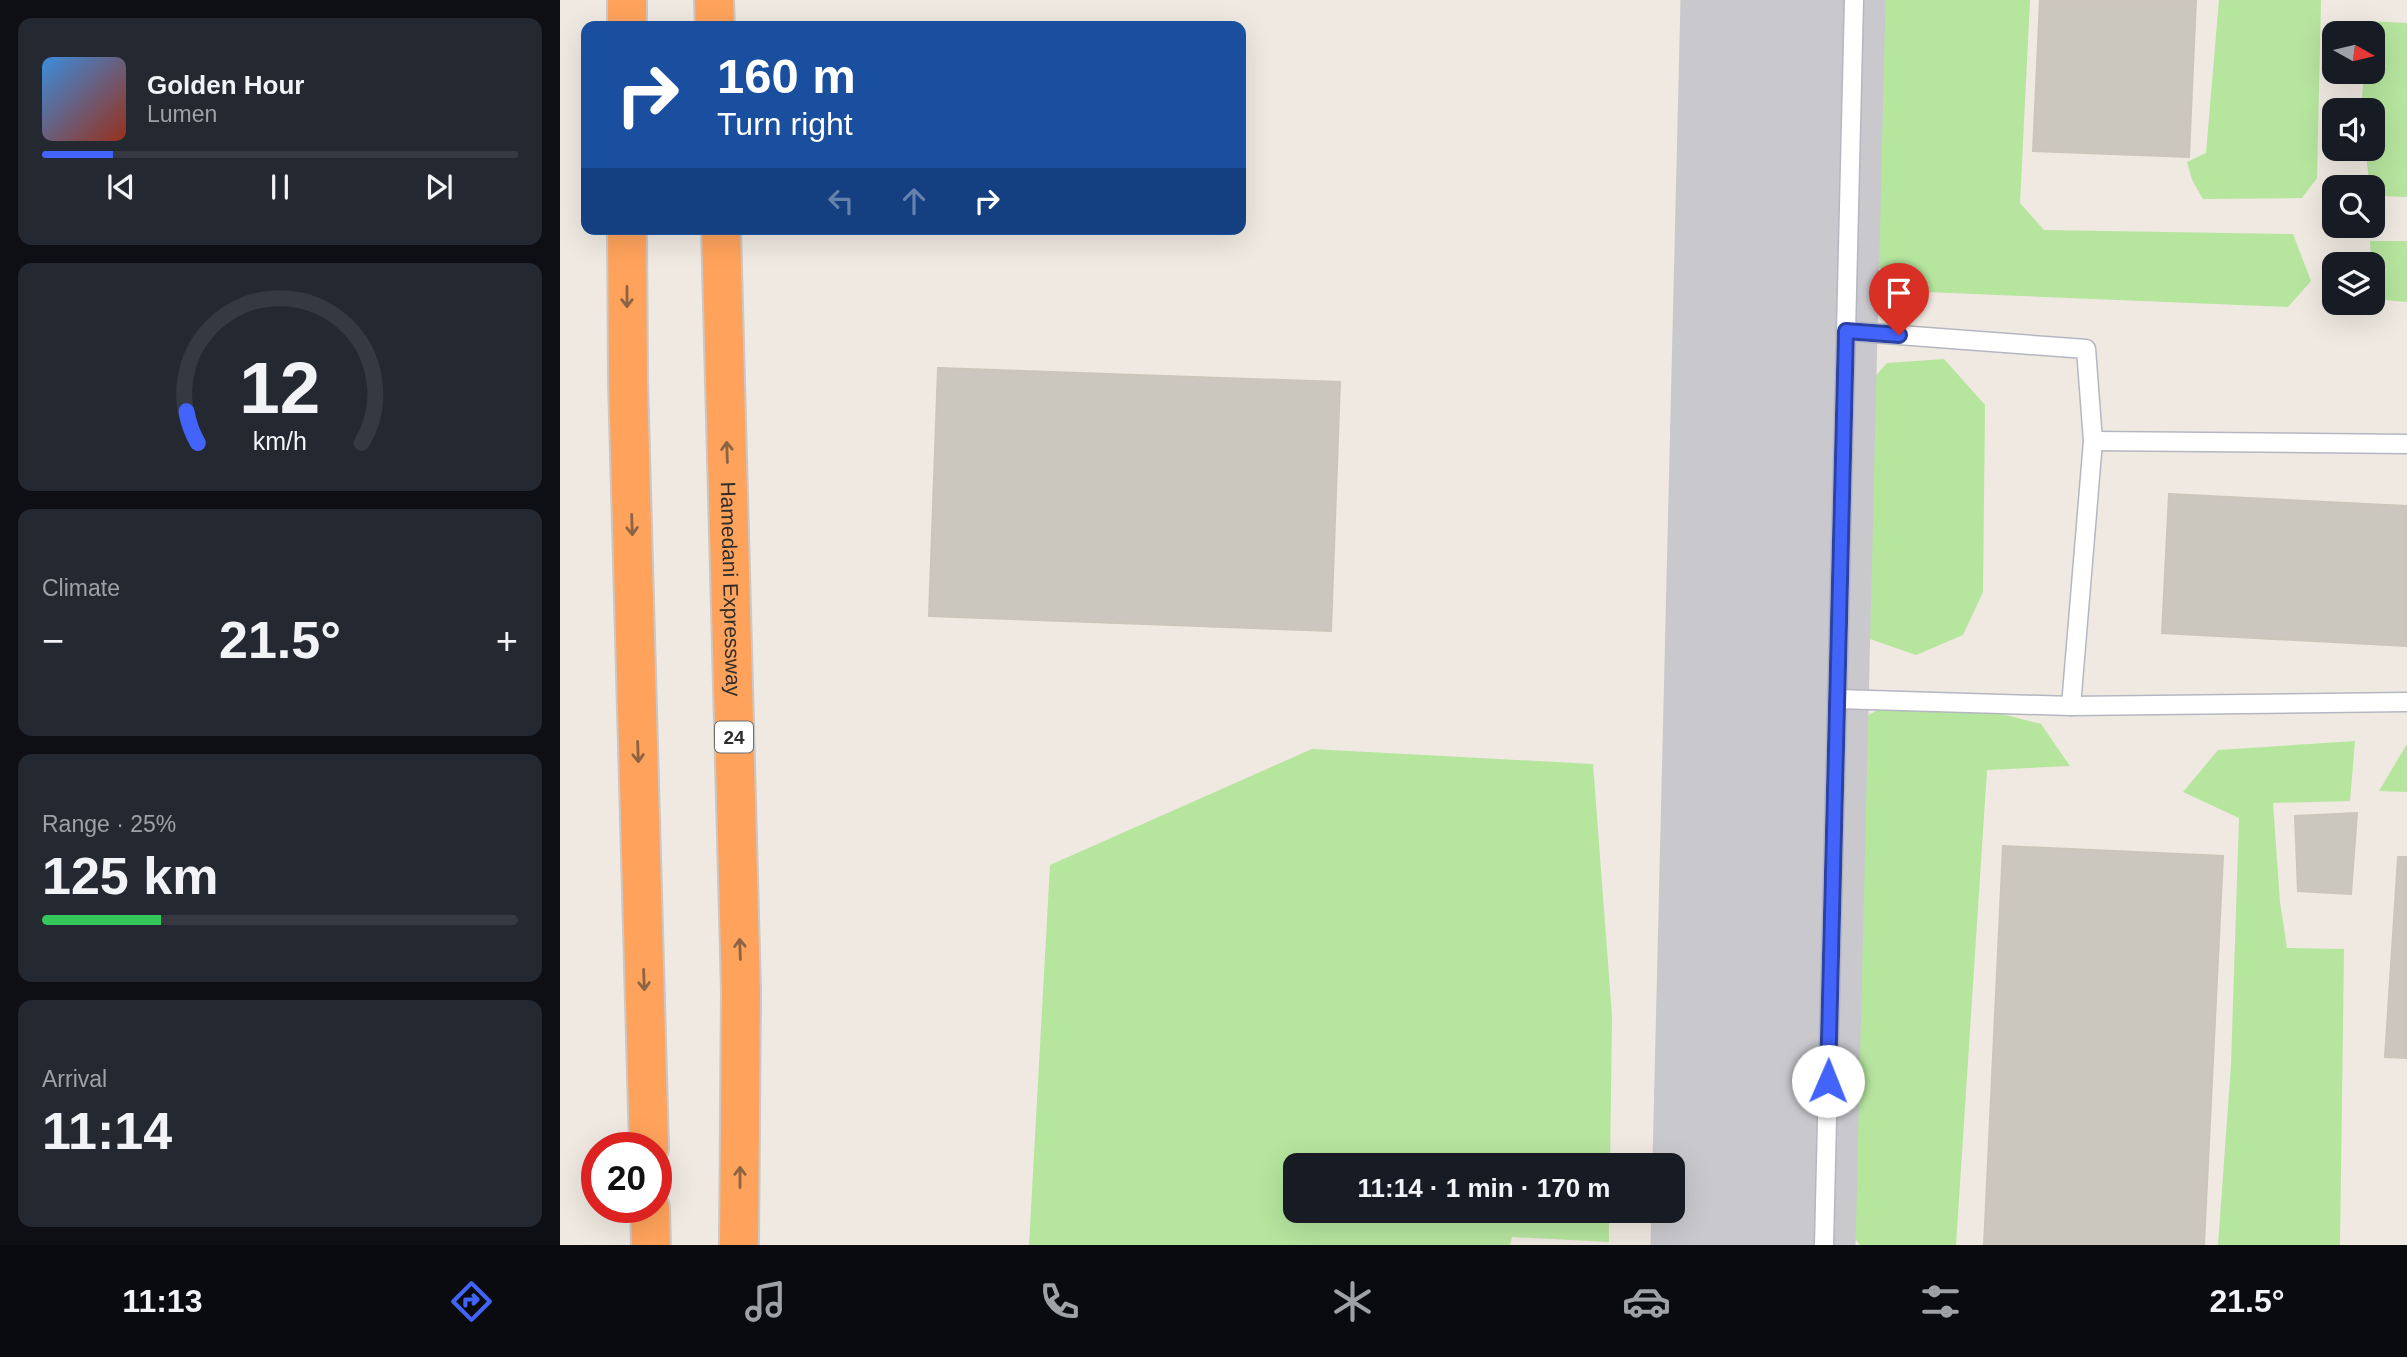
<!DOCTYPE html>
<meta charset="utf-8">
<style>
body{margin:0;font-family:Arial,sans-serif;background:#242831;color:#f1f3f6;height:100vh;display:flex;flex-direction:column;font-size:26px;white-space:nowrap}
*{box-sizing:border-box;margin:0}
p{font-size:23px;color:#9ea1a6}
.icon{flex:none;width:38px;height:38px;fill:none;stroke:currentColor;stroke-width:2;stroke-linecap:round;stroke-linejoin:round}
.map{position:relative;flex:1;overflow:hidden}
.panel{display:flex;flex-direction:column;gap:18px;padding:18px;background:#0d0f14;width:560px}
.panel>*{flex:none}
.banner{position:absolute;left:21px;top:21px;width:665px;height:214px;border-radius:14px;box-shadow:0 7px 28px #0002;background:#1a4fa0;color:#fff;overflow:hidden}
.needle{width:46px;rotate:98deg}
.buttons{position:absolute;left:1762px;top:21px;display:grid;gap:14px}
.buttons a{display:grid;place-items:center;width:63px;height:63px;border-radius:14px;background:#171b24;box-shadow:0 7px 28px #0002;font-size:35px}
.speed{position:absolute;left:21px;top:1132px;display:flex;gap:14px;font-size:35px;font-weight:700;text-align:center}
.speed>*{display:grid;place-content:center;width:91px;height:91px;border-radius:50%;background:#171b24;box-shadow:0 7px 28px #0002;line-height:1}
.speed .limit{border:10px solid #d22;background:#fff;color:#111}
.pin{position:absolute;display:grid;place-items:center;width:60px;height:60px;color:#fff;margin:-72px -30px;border-radius:50% 50% 50% 0;rotate:-45deg;box-shadow:0 0 7px #0007}
.pin .icon{rotate:45deg}
.me{position:absolute;width:77px;margin:-38px;rotate:1deg;stroke-linejoin:round;filter:drop-shadow(0 0 5px #0008)}
.turn{display:flex;align-items:center;gap:24px;height:147px;padding:0 21px;font-size:32px}
.turn .icon{width:91px;height:91px;stroke-width:2.5}
.turn b{display:block;font-size:49px;line-height:60px}
.lanes{display:flex;align-items:center;height:66px;padding:0 21px;background:#0003;justify-content:center;gap:35px;direction:ltr}
.lanes .off{opacity:.35}
.big{font-size:52px;font-weight:700;line-height:1.1}
.panel .card{flex:1;display:flex;flex-direction:column;justify-content:center;gap:10px;min-width:0;padding:0 24px;border-radius:14px;background:#242831}
.panel .dial{align-items:center;gap:0}
.dial svg{height:182px;overflow:visible;fill:none;stroke:#363941;stroke-width:7;stroke-linecap:round;text-anchor:middle}
.dial text{fill:#f1f3f6;stroke:none}
.song{display:flex;align-items:center;gap:21px}
.cover{width:84px;height:84px;border-radius:10px;background:linear-gradient(135deg,hsl(210 70% 55%),hsl(10 70% 35%))}
.played{height:7px;border-radius:4px;background:linear-gradient(90deg,#4264fb 15%,#363941 15%)}
.keys{display:flex;justify-content:space-around;direction:ltr}
.heat{display:flex;justify-content:space-between;align-items:center;font-size:38px;direction:ltr}
.charge{height:10px;border-radius:5px;background:linear-gradient(90deg,#34c759 25%,#363941 0)}
.trip{position:absolute;left:723px;top:1153px;width:402px;height:70px;border-radius:14px;background:#171b24;box-shadow:0 7px 28px #0002;font-weight:700;line-height:70px;text-align:center}
.tab-bar{display:flex;height:112px;justify-content:space-around;align-items:center;background:#090b0e;color:#9ea1a6}
.tab-bar .icon{width:49px;height:49px}
.tab-bar .on{color:#4264fb}
.tab-bar b{font-size:32px;color:#f1f3f6}
main{display:flex;flex:1;min-height:0}
.map>svg:first-child{display:block}
.green{fill:#b6e59e}
.lines{fill:none;stroke-linecap:round;stroke-linejoin:round}
.runway{stroke:#c9c8cc;stroke-width:205}
.building{fill:#cbc7bf;stroke:#cbc5ba;stroke-width:2}
.lane-casing{stroke:#b4b7c1;stroke-width:21}
.highway-casing{stroke:#c9c9c9;stroke-width:42}
.lane{stroke:#fff;stroke-width:18}
.highway{stroke:#ffa35c;stroke-width:38}
.oneway{stroke:#8c6343}
.route-casing{stroke:#2b41a3;stroke-width:18}
.route{stroke:#4264fb;stroke-width:12}
.labels{text-anchor:middle;stroke-width:7;stroke-linejoin:round;paint-order:stroke}
.shield{fill:#fff;stroke:#6d6d6d;stroke-width:2}
.shield-label{font-size:19px;font-weight:bold;fill:#2e2e2e}
.street-label{font-size:21px;fill:#2e2e2e;stroke:#fff}
</style>
<main>
<section class="panel">
<div class="card">
<div class="song"><i class="cover"></i><div><b>Golden Hour</b><p>Lumen</p></div></div>
<div class="played"></div>
<div class="keys"><svg class="icon" aria-label="previous" viewBox="0 0 24 24"><path d="M18 5L8 12l10 7zM5 5v14"/></svg><svg class="icon" aria-label="pause" viewBox="0 0 24 24"><path d="M8 5v14M16 5v14"/></svg><svg class="icon" aria-label="next" viewBox="0 0 24 24"><path d="M6 5l10 7-10 7zM19 5v14"/></svg></div>
</div>
<div class="card dial"><svg viewBox="0 0 100 80">
<path d="M14 69A42 42 0 1 1 86 69"/>
<path d="M14 69A42 42 0 0 1 9 55" stroke="#4264fb"/>
<text x="50" y="56" font-size="32" font-weight="700">12</text>
<text x="50" y="72" font-size="11">km/h</text>
</svg></div>
<div class="card"><p>Climate</p>
<div class="heat"><a>−</a><b class="big">21.5°</b><a>+</a></div>
</div>
<div class="card"><p>Range · 25%</p><b class="big">125 km</b><div class="charge"></div></div>
<div class="card"><p>Arrival</p><b class="big">11:14</b></div>
</section>
<div class="map">
<svg width="1847" height="1245" viewBox="0 0 1847 1245">
<rect width="100%" height="100%" fill="#efe9e1"/>
<g class="green">
<polygon points="1319,0 1470,0 1460,203 1484,230 1733,234 1751,281 1728,307 1342,291 1313,261"/>
<polygon points="1659,0 1761,0 1757,178 1742,198 1643,199 1632,180 1627,162 1646,153"/>
<polygon points="1809,21 1847,23 1847,197 1817,196 1809,179 1805,149 1813,149 1813,110 1801,110 1804,72 1813,72 1813,33 1808,33"/>
<polygon points="1810,241 1847,241 1847,302 1813,299"/>
<polygon points="1384,359 1425,405 1423,592 1403,635 1356,655 1310,639 1289,611 1288,407 1327,363"/>
<polygon points="1352,691 1481,724 1510,766 1427,770 1396,1245 1300,1245 1286,1228 1296,722"/>
<polygon points="1795,741 1790,801 1713,803 1720,902 1727,948 1784,949 1780,1245 1658,1245 1671,1065 1679,818 1623,792 1658,750"/>
<polygon points="1847,744 1847,792 1819,791"/>
<polygon points="752,749 1033,764 1052,1016 1050,1165 735,1166 735,1211 1049,1211 1049,1242 952,1237 950,1245 469,1245 490,865"/>
</g>
<g class="lines">
<polyline class="runway" points="1193,1245 1223,0"/>
</g>
<g class="building">
<polygon points="1480,0 1636,0 1629,157 1473,151"/>
<polygon points="378,368 780,382 771,631 369,616"/>
<polygon points="1609,494 1847,506 1847,646 1602,633"/>
<polygon points="1797,813 1791,894 1738,891 1735,816"/>
<polygon points="1443,846 1663,856 1644,1245 1424,1245"/>
<polygon points="1838,857 1847,857 1847,1058 1825,1057"/>
</g>
<g class="lines">
<g class="lane-casing">
<g id="lane">
<polyline points="1286,331 1526,349 1533,441 1511,706 1847,702"/>
<polyline points="1533,441 1847,444"/>
<polyline points="1277,699 1511,706"/>
<polyline points="1264,1245 1294,0"/>
</g>
</g>
<g class="highway-casing">
<g id="highway">
<polyline points="67,0 67,26"/>
<polyline points="154,0 155,26"/>
<polyline points="67,229 68,381 89,1148"/>
<path id="s1" d="M161,229L181,991L179,1245"/>
<polyline points="90,1208 91,1245"/>
</g>
</g>
<use href="#lane" class="lane"/>
<use href="#highway" class="highway"/>
</g>
<defs><path id="oneway-shaft" d="M-6 0H5M1.5-3L5.5 0L1.5 3" fill="none" stroke-width="1.6" stroke-linecap="round" stroke-linejoin="round" transform="scale(1.75)"/></defs>
<g class="oneway">
<use href="#oneway-shaft" transform="translate(67 297) rotate(90)"/>
<use href="#oneway-shaft" transform="translate(167 452) rotate(-92)"/>
<use href="#oneway-shaft" transform="translate(72 525) rotate(88)"/>
<use href="#oneway-shaft" transform="translate(78 752) rotate(88)"/>
<use href="#oneway-shaft" transform="translate(180 949) rotate(-92)"/>
<use href="#oneway-shaft" transform="translate(84 980) rotate(88)"/>
<use href="#oneway-shaft" transform="translate(180 1177) rotate(-90)"/>
</g>
<g class="lines">
<g class="route-casing">
<polyline id="route" points="1268,1081 1286,331 1339,335"/>
</g>
<use href="#route" class="route"/>
</g>
<g class="labels">
<rect class="shield" x="155" y="721.5" width="38" height="31" rx="5"/>
<g class="shield-label">
<text x="174" y="744">24</text>
</g>
<g class="street-label">
<text dy="7" stroke="none"><textPath href="#s1" startOffset="360">Hamedani Expressway</textPath></text>
</g>
</g>
</svg>
<div class="buttons">
<a><svg class="needle" viewBox="-14 -14 28 28"><path d="M0-13l5 13h-10z" fill="#e53935"/><path d="M0 13l5-13h-10z" fill="#9ea1a6"/></svg></a>
<a><svg class="icon" aria-label="sound" viewBox="0 0 24 24"><path d="M4 9h4l5-4v14l-5-4H4zM17 9q2 3 0 6"/></svg></a>
<a><svg class="icon" aria-label="search" viewBox="0 0 24 24"><circle cx="10" cy="10" r="6"/><path d="M15 15l6 6"/></svg></a>
<a><svg class="icon" aria-label="layers" viewBox="0 0 24 24"><path d="M12 4l9 5-9 5-9-5zM3 14l9 5 9-5"/></svg></a>
</div>
<div class="speed"><div class="limit">20</div></div>
<div class="pin" style="left:1339px;top:335px;background:#d93025"><svg class="icon" aria-label="arrive" viewBox="0 0 24 24"><path d="M6 21V4h12l-3 4 3 4H6"/></svg></div>
<svg class="me" style="left:1268px;top:1081px" viewBox="-20 -20 40 40"><circle r="19" fill="#fff"/><path d="M0-13L10 11 0 6-10 11z" fill="#4264fb"/></svg>
<div class="trip">11:14 · 1 min · 170 m</div>
<div class="banner">
<div class="turn"><svg class="icon" aria-label="right" viewBox="0 0 24 24"><path d="M7 20v-9h11M14 6l5 5-5 5"/></svg><div><b>160 m</b>Turn right</div></div>
<div class="lanes"><svg class="icon off" aria-label="left" viewBox="0 0 24 24"><path d="M17 20v-9H6M10 6l-5 5 5 5"/></svg><svg class="icon off" aria-label="ahead" viewBox="0 0 24 24"><path d="M12 20V5M6 11l6-6 6 6"/></svg><svg class="icon" aria-label="right" viewBox="0 0 24 24"><path d="M7 20v-9h11M14 6l5 5-5 5"/></svg></div>
</div>
</div>
</main>
<nav class="tab-bar">
<b>11:13</b>
<svg class="icon on" aria-label="directions" viewBox="0 0 24 24"><path d="M12 3l9 9-9 9-9-9zM9 14v-3h6M13 9l2 2-2 2"/></svg>
<svg class="icon" aria-label="music" viewBox="0 0 24 24"><path d="M9 18V5l10-2v13"/><circle cx="6" cy="18" r="3"/><circle cx="16" cy="16" r="3"/></svg>
<svg class="icon" aria-label="phone" viewBox="0 0 24 24"><path d="M5 4h4l2 5-3 2q2 4 5 5l2-3 5 2v4C11 20 4 13 5 4z"/></svg>
<svg class="icon" aria-label="climate" viewBox="0 0 24 24"><path d="M12 3v18M4 7l16 10M4 17L20 7"/></svg>
<svg class="icon" aria-label="car" viewBox="0 0 24 24"><path d="M5 17H2v-5l4-1 3-4h7l3 4 3 1v5h-3M9 17h6M6 11h13"/><circle cx="7" cy="17" r="2"/><circle cx="17" cy="17" r="2"/></svg>
<svg class="icon" aria-label="filters" viewBox="0 0 24 24"><path d="M4 7h16M4 17h16"/><circle cx="9" cy="7" r="2"/><circle cx="15" cy="17" r="2"/></svg>
<b>21.5°</b>
</nav>
